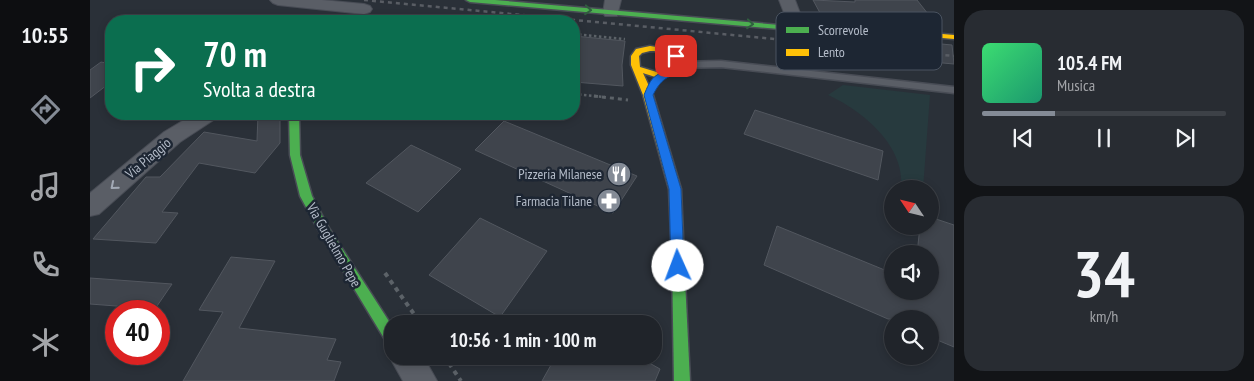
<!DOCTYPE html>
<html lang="it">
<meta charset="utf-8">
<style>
body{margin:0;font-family:"PT Sans Narrow",sans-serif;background:#282c32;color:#f1f3f6;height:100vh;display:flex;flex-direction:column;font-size:19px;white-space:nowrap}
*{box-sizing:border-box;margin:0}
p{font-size:16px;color:#a2a4a8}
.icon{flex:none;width:28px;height:28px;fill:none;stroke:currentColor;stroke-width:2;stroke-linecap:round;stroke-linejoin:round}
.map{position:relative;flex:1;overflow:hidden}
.side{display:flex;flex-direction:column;gap:10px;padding:10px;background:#121417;width:300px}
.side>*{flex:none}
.hud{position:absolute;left:15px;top:15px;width:475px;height:105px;border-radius:20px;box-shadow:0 2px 8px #0003,0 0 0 1px #3d4147;background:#0b6e4f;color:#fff;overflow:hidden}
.needle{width:32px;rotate:305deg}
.tools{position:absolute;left:794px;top:180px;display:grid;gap:10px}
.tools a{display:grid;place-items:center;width:55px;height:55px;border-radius:50%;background:#20242a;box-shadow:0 2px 8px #0003,0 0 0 1px #3d4147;font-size:25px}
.speed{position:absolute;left:15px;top:300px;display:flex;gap:10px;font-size:25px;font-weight:700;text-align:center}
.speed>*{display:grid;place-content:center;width:65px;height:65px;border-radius:50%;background:#20242a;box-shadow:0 2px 8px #0003,0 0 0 1px #3d4147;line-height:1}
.speed .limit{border:8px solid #d22;background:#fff;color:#111}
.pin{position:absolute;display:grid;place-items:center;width:42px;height:42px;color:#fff;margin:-21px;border-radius:10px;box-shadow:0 2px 8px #0006}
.me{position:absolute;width:55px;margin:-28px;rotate:358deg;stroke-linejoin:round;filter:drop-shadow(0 0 4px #0008)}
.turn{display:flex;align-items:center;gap:18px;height:105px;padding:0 15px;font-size:22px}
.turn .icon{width:65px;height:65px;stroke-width:2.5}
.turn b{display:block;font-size:35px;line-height:42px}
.side .tile{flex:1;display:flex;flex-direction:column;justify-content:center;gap:8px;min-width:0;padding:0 18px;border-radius:20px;background:#282c32}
.side .dial{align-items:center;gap:0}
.dial b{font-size:65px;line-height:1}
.song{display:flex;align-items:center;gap:15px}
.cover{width:60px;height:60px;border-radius:8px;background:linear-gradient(135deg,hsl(140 70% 55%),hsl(160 70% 35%))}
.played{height:5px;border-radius:2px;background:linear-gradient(90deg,#848b96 30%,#3d4147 30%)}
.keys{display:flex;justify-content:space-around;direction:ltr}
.trip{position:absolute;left:294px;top:315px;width:278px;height:50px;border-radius:20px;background:#20242a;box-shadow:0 2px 8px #0003,0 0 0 1px #3d4147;font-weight:800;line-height:50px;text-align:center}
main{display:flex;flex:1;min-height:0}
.menu{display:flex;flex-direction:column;width:90px;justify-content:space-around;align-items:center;background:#0d0e11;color:#a2a4a8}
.menu .icon{width:35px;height:35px}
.menu .selected{color:#848b96}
.menu b{font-size:22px;color:#f1f3f6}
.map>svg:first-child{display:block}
.green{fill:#273a3e}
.building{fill:#3f444c;stroke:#52575f}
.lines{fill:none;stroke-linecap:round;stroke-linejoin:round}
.lane-casing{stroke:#484c55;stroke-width:3}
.street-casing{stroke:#484c55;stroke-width:2}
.fast-casing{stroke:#484c55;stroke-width:3}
.slow-casing{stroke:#484c55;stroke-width:3}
.path-far2{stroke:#5c6268;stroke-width:2.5;stroke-dasharray:2.5 2.5;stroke-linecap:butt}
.path-far1{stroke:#5c6268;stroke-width:3;stroke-dasharray:4 4;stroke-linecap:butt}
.path{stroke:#5c6268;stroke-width:4;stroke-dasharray:4.5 4.5;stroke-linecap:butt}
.lane{fill:#5a5e66;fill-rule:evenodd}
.street{fill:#5a5e66;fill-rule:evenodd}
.fast{fill:#4caf50;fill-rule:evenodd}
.slow{fill:#ffc107;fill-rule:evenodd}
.rail{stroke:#595d64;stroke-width:2.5;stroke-dasharray:4 4;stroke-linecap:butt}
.oneway{stroke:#305d3f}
.oneway2{stroke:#a2a9b5}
.route{fill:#1a73e8;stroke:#114b97}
.labels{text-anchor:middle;stroke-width:5;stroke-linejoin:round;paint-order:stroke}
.street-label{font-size:14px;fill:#b4bcc9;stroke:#1d2633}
.poi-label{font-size:14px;fill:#b4bcc9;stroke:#1d2633;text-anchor:end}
.key{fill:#1d2633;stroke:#4a5360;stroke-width:1}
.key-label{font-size:14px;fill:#b4bcc9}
</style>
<main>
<nav class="menu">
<b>10:55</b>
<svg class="icon selected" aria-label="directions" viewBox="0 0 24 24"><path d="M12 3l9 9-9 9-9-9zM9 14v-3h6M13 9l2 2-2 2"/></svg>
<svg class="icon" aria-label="music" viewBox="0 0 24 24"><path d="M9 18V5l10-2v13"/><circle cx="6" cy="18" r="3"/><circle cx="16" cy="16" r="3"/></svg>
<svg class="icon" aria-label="phone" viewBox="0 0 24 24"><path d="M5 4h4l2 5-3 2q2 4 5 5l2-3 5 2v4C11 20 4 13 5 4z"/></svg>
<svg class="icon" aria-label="climate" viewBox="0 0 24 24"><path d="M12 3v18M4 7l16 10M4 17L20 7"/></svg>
</nav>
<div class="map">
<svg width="864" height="381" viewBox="0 0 864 381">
<rect width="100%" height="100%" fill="#2a3038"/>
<path class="green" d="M753,85L840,95L833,189H811C816,146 773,111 738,95Z"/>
<g class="building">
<polygon points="723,0 765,2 765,0 827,0 849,28 814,30 735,22"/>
<polygon points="484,36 535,41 532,65 533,86 484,82"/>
<polygon points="841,43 862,45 864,64 808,59 799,45 814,46"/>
<polygon points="11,62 21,64 21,82 0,98 0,70"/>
<polygon points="665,110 793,151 788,180 654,134"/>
<polygon points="168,114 190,114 190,143 165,173 109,163 72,212 88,213 66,243 3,239 56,177 70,177 114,132 167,141"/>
<polygon points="414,121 547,176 523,213 385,150"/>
<polygon points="321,145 371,169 328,212 276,183"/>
<polygon points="840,217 864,225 864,347 840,337 840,319 798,319 674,265 687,226 802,273 802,291 840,291 840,254 827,254 830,226 840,226"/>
<polygon points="390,218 457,251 410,317 339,275"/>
<polygon points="141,257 185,261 149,328 246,339 237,360 251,362 244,381 93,381 133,312 109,310"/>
<polygon points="0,278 82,284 65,309 0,304"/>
<polygon points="466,356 547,356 570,369 565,381 452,381"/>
</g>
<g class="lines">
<g class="lane-casing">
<polygon id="lane" points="631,61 864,87 864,93 631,67 589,68 585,65 589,62"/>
</g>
<g class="street-casing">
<g id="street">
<polygon points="180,0 232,0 274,4 280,6 282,9 280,12 274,14 188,5 183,3"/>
<polygon points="515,0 531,0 527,16 515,16 513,13"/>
<polygon points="689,0 705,0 716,29 714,33 702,33"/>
<polygon points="104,114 128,114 125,119 90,142 9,214 0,216 0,193 74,132"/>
<polygon points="302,349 302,356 333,356 347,381 313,381 299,356"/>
</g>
</g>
<g class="fast-casing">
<g id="fast">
<polygon points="376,0 405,0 724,28 728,30 724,32 380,2"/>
<polygon points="199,114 209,114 210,155 222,196 237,225 302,326 302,345 297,343 229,231 210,196 200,155"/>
<polygon points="588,255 592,256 594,260 600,381 584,381 582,260 584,256"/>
</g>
</g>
<g class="slow-casing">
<g id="slow">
<polygon points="721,28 814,36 841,33 864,35 864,39 841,37 814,40 724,32 721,32"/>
<path d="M560,46L579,49L593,60L589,71C573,79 570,79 553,73L563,95L591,189L594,260L592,264L588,265L584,264L582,260L579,189L553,95L541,65V56L546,49ZM560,51C570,51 578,53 585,60L582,68L570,73L550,67L549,56L552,53Z"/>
</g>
</g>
<g class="path-far2">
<polyline points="289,17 339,21"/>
<polyline points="484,34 535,39"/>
<polyline points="484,94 515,97"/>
</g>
<polyline class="path-far1" points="504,96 538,100"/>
<g class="path">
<polyline points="295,273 331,324"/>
<polyline points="354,356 371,381"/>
</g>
<use href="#lane" class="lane"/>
<use href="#street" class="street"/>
<use href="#fast" class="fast"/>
<use href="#slow" class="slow"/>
<polyline class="rail" points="274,0 864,56"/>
</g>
<defs><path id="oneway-chevron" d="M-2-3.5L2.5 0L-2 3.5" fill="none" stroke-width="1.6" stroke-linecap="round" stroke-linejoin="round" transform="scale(1.25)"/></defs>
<g class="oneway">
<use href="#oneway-chevron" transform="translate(498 10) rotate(5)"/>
<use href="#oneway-chevron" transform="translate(660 24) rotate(5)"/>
</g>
<use class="oneway2" href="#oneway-chevron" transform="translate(24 186) rotate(140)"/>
<path class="route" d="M586,53L591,56L593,65C580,81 574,73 563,95L591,189L594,266L592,270L588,271L583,270L581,266L579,189L554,95C557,88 560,79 567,75C573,71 579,70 584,65L582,56Z"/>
<defs>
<g id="restaurant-disc" transform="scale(1.25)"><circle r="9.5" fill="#848b96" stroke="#1d2633"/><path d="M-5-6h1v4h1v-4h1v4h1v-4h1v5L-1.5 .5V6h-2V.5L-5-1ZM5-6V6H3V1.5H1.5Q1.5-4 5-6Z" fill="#fff"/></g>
<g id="pharmacy-disc" transform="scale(1.25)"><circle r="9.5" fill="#848b96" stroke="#1d2633"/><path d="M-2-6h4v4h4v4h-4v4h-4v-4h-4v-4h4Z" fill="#fff"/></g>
</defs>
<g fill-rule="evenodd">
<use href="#restaurant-disc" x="529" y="174"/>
<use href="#pharmacy-disc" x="519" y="201"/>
</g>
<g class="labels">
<g class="street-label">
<text transform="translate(58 158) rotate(-40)" y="5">Via Piaggio</text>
<text transform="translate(244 245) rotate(60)" y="5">Via Guglielmo Pepe</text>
</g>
<g class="poi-label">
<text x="512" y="179">Pizzeria Milanese</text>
<text x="502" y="206">Farmacia Tilane</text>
</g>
</g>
<rect x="686" y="12" width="166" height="58" rx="8" class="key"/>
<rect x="696" y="27" width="23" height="6" fill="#4caf50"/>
<rect x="696" y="49" width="23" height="7" fill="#ffc107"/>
<g class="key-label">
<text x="728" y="35">Scorrevole</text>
<text x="728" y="57">Lento</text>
</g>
</svg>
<div class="tools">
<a><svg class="needle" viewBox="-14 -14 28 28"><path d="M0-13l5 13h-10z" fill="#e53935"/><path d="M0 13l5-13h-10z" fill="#a2a4a8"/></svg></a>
<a><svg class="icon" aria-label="sound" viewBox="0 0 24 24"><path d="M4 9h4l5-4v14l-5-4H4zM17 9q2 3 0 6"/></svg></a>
<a><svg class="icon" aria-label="search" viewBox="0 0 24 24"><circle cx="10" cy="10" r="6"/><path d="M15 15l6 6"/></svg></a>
</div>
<div class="speed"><div class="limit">40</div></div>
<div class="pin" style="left:586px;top:56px;background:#d93025"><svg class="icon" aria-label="arrive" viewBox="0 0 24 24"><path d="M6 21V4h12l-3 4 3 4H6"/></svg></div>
<svg class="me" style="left:588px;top:266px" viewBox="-20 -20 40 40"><circle r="19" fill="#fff"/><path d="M0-13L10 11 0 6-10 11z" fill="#1a73e8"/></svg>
<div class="trip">10:56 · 1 min · 100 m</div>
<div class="hud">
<div class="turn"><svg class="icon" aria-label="right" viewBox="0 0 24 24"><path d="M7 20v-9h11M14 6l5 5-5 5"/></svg><div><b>70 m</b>Svolta a destra</div></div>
</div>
</div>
<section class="side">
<div class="tile">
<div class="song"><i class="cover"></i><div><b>105.4 FM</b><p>Musica</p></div></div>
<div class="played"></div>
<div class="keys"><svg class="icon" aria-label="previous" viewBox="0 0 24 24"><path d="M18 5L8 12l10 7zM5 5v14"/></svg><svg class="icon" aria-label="pause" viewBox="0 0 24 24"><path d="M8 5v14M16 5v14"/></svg><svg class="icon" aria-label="next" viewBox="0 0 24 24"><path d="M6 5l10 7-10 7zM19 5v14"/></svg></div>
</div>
<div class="tile dial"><b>34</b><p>km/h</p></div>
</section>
</main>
